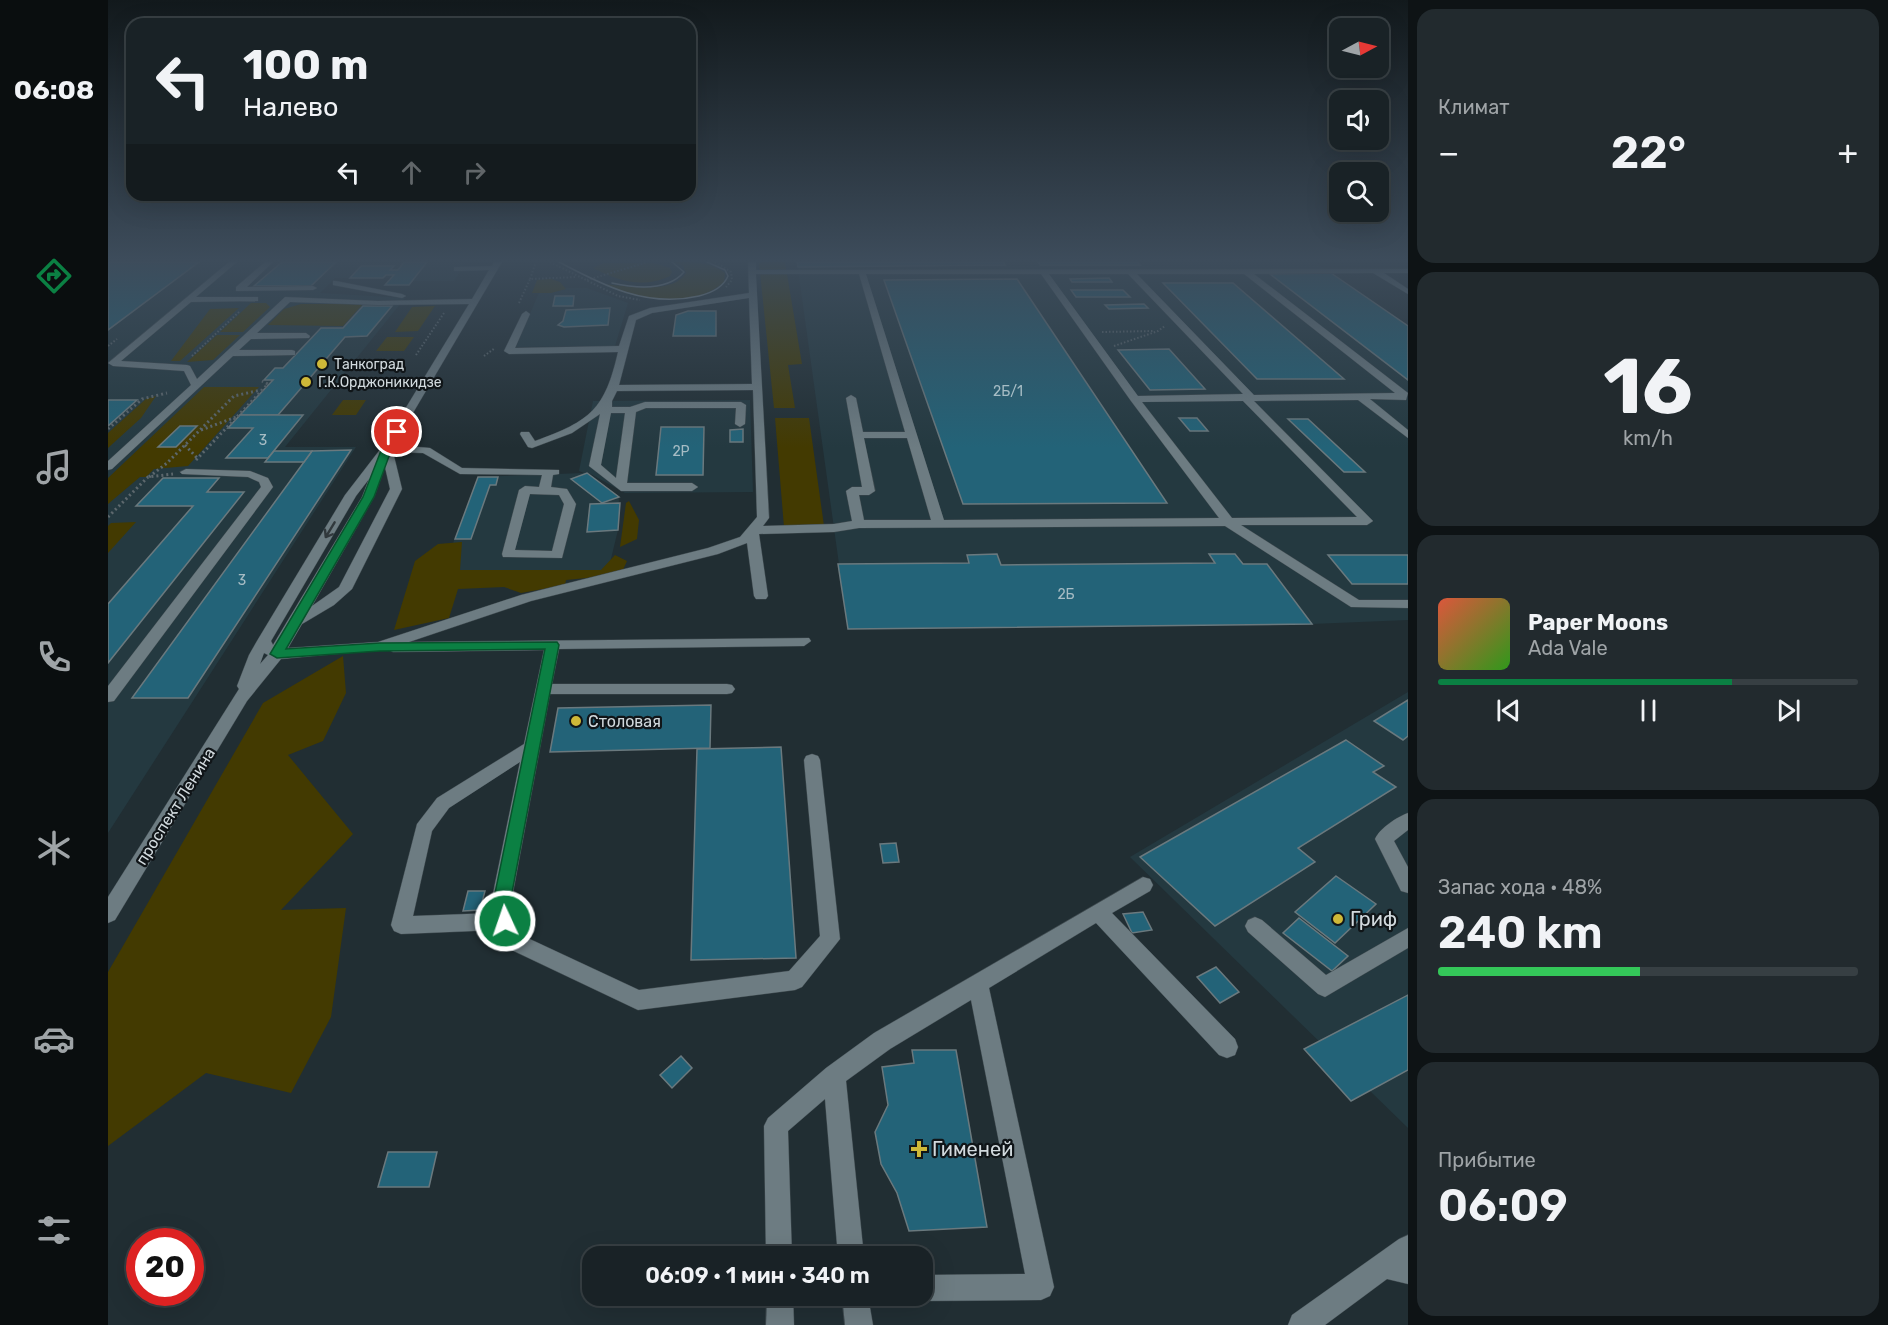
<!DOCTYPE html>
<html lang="ru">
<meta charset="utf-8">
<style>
body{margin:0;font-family:Rubik,sans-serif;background:#222a2e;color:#f1f3f6;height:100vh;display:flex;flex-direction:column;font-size:22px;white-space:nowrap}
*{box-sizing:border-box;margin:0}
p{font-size:20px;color:#9fa4a7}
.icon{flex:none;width:33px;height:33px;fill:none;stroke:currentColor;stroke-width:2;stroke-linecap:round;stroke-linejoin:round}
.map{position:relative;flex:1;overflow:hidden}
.panel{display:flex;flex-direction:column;gap:9px;padding:9px;background:#0e1315;width:480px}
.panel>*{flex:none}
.top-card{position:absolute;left:18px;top:18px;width:570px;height:183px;border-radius:18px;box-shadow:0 6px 24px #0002,0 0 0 2px #373f43;background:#192226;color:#f1f3f6;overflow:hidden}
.needle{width:39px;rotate:83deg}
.controls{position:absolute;left:1221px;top:18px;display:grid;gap:12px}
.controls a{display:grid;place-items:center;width:60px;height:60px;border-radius:12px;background:#192226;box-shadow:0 6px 24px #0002,0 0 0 2px #373f43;font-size:30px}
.speed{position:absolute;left:18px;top:1228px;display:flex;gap:12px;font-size:30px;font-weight:700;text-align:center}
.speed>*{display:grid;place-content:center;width:78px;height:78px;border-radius:50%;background:#192226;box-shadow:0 6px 24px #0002,0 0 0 2px #373f43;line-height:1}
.speed .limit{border:9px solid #d22;background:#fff;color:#111}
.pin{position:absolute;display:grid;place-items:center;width:51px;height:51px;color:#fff;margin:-26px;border:3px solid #fff;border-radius:50%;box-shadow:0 2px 6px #0007}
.me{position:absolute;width:66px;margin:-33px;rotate:357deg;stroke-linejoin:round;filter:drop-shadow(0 0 4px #0008)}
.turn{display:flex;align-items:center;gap:21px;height:126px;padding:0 18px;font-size:27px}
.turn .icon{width:78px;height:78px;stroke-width:2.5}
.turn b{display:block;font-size:42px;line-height:51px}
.lanes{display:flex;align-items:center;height:57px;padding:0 18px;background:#0003;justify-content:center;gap:30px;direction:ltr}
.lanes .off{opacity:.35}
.big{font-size:45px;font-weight:600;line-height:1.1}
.panel .widget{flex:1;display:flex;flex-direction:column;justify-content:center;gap:9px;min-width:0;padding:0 21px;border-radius:18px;background:#222a2e}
.panel .dial{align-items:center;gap:0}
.dial b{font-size:78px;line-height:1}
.song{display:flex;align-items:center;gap:18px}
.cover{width:72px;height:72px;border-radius:9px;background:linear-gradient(135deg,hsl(10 70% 55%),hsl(110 70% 35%))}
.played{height:6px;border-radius:3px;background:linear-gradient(90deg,#0b8043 70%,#373f43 70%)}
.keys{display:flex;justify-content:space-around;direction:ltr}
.heat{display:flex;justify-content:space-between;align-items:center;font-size:33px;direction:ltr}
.charge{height:9px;border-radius:4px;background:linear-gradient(90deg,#34c759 48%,#373f43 0)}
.trip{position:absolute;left:474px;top:1246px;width:351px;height:60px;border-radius:18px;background:#192226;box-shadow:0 6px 24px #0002,0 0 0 2px #373f43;font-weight:600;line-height:60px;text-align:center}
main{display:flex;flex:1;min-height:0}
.tab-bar{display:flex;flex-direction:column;width:108px;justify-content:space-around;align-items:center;background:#0a0e0f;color:#9fa4a7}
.tab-bar .icon{width:42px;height:42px}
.tab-bar .on{color:#0b8043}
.tab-bar b{font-size:27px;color:#f1f3f6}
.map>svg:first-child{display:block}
.built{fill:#243940}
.green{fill:#433a01}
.building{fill:#236378;stroke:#6a797e;stroke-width:1.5}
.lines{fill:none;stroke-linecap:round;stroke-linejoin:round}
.minor-casing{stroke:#3e494e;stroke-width:1}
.path-far1{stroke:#5d686d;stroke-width:2;stroke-dasharray:1.5 2;stroke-linecap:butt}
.path{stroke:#5d686d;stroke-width:3;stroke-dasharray:2 3;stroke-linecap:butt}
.minor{fill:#6d7c82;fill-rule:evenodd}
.tram{stroke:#9ca6aa;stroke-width:1.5}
.oneway{stroke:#31393d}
.route{fill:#0b8043;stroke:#07532c;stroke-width:1.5}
.poi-dot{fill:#ceb838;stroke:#101518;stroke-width:2}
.labels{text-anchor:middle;stroke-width:4.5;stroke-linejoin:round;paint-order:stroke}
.far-poi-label{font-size:14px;fill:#d2dade;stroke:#101518;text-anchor:start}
.number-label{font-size:14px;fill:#a6bcc4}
.poi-label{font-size:16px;fill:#d2dade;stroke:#101518;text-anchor:start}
.street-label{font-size:16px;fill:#d2dade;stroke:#101518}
.near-poi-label{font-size:20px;fill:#d2dade;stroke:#101518;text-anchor:start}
</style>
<main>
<nav class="tab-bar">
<b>06:08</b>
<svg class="icon on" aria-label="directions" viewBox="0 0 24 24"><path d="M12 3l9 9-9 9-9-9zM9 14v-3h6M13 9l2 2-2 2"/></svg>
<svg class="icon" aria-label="music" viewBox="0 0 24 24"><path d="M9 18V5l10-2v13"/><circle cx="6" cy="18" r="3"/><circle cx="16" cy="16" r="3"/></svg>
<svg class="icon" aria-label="phone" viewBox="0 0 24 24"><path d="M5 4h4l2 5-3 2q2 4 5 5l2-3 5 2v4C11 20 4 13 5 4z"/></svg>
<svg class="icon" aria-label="climate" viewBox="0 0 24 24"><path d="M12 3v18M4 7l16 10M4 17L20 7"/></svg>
<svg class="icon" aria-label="car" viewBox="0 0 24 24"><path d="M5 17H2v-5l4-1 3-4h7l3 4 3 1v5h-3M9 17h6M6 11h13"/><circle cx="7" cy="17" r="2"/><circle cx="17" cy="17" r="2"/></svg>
<svg class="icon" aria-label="filters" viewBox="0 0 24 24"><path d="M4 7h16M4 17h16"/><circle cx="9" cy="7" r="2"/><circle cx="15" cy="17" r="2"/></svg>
</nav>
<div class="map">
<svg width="1300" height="1325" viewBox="0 0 1300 1325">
<rect width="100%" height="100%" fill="#212e33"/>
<g class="built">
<polygon points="0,262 358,262 346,281 304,281 301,285 277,285 282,278 227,278 212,293 297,298 177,447 248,447 0,833"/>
<polygon points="689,262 1206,262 1300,326 1300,620 1204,624 740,629"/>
<polygon points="433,288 479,288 520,303 507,346 408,347"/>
<polygon points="642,400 645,492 517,493 481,473 511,497 510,530 500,571 333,575 370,477 476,473 471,471 485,401"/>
<polygon points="1300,692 1300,1128 1022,857"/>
</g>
<g class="green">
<path d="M566,262C585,262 601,261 617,273L616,282C587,309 527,301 496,284C517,286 565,295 578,273L575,266Z"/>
<polygon points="654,262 677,262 694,364 680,365 687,408 666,408 651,263"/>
<path d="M495,263H546L562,268L564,272L562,276C534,289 511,281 485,268Z"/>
<polygon points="443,279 452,282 458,289 443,293 424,293 429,280"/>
<polygon points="143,303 158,303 162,307 135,332 112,332"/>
<polygon points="193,304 255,304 235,326 160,325 176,309"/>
<polygon points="327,306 310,331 287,332 304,307"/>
<polygon points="131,308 72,361 63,361 102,309"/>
<polygon points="109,335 132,335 105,360 79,362"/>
<polygon points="279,337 306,337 296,351 268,351"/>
<polygon points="96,387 151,387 80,466 46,469 38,477 32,477 0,504 0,478"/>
<polygon points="48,396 33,418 0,448 0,433 38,399"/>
<polygon points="235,400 258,400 248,415 224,415"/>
<polygon points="667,418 701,418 716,526 676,527"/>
<polygon points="521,501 531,520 529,539 512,547 518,503"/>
<polygon points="28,522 0,553 0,526 3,523"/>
<polygon points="354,542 352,570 493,570 507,555 519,561 514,572 499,576 458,580 457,585 413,593 396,587 350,589 341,618 286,630 307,561 330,544"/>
<polygon points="235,656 238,693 215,741 180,755 245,834 173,910 238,908 223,1017 183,1093 98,1073 0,1146 0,972 155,703"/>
</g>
<g class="building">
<polygon points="0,262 91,262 0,330"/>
<polygon points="174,262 228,262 203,286 146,286"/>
<polygon points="296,262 319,262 301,285 277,285 286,275 278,275 275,278 242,278 253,266 286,266 282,270 290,270"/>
<polygon points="689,262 895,262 897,265 690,267"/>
<polygon points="930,262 1029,262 1032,265 932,265"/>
<polygon points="1223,273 1300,326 1300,380 1162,274"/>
<polygon points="1001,278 1004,282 964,282 962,279"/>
<polygon points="909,279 1059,503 855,504 776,280"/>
<polygon points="1055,283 1125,283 1236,379 1149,379"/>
<polygon points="963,290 1015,290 1022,297 968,297"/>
<polygon points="447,296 466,296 465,306 445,306"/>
<polygon points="1036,304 1040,308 1001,309 997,305"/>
<polygon points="255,306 284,306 259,336 237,337 170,415 132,415 165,380 156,380 167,368 175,368 213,328 235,328"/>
<polygon points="502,308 500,325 456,327 450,325 455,321 458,310"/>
<polygon points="580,311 608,311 608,336 565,336 568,315"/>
<polygon points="1061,349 1097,389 1042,390 1010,350"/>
<polygon points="0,400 29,400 0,426"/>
<polygon points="132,415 195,415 160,458 118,458 145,428 120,428"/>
<polygon points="1071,418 1089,418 1100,431 1082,431"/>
<polygon points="1180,419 1200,419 1257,472 1236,472"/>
<polygon points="72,426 89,426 68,447 50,447"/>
<polygon points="553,427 596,427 595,475 548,475"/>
<polygon points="635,429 635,442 622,442 622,430"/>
<polygon points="243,450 80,698 24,698 204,451"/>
<polygon points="166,451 204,451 196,462 157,462"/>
<polygon points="479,473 511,497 494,503 463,479"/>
<polygon points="370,477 390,477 388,485 382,485 363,539 347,539"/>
<polygon points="55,478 111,478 99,492 136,492 0,663 0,604 85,506 28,506"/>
<polygon points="512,503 510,530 479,532 482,504"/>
<polygon points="889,554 893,565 1107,563 1101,554 1127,554 1135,564 1159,564 1204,624 740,629 730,564 861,563 859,555"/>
<polygon points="1220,555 1300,555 1300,584 1244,584"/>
<polygon points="1300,700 1300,736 1295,740 1266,721"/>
<polygon points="603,705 602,748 442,752 450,708"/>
<polygon points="1238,740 1276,766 1265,772 1288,787 1190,848 1207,862 1107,926 1032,857"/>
<polygon points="673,747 688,958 583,960 589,749"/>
<polygon points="788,843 791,862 775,863 772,844"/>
<polygon points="1228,876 1268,904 1227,943 1187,912"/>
<polygon points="360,891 377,891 372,910 355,911"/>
<polygon points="1035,912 1044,930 1024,933 1015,914"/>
<polygon points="1191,918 1240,956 1224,971 1175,933"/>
<polygon points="1108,967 1131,992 1112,1003 1089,977"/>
<polygon points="1300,995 1300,1070 1243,1101 1196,1049"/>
<polygon points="804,1050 848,1050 879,1227 801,1231 789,1193 773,1164 767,1132 780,1105 774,1067 806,1063"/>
<polygon points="573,1056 584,1068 564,1088 552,1075"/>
<polygon points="280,1152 329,1152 321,1187 270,1187"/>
</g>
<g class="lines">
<g class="minor-casing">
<g id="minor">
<path d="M121,262H129L88,297H150V301L83,302L13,361L79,365L82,366L89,379L177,297L270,301L364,299L381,270L349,271H346V267L384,266L386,262H394L286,445L322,448L354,468L451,470V474L445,475L443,487L459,489L468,504L454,558L395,557L394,554L411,490L417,486L431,487L434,475L352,474L315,453L285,452L294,489L244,589L226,605L194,624L180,648L270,642L413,595L600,548L632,537L649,517L645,390L509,391L504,401V407H522L537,402H633L638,405L637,424L632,427L627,424L628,408H538L528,412L519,483H584L590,487L584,491H513L481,466L492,414L464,433L424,448L420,447L412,434L413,432H421L427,441C483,421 497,409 510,352L401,354L396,351L414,314L418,311L422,314L407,348L511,346L521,316L542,308L641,293L640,262H648V270L1300,269V273H1276L1300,289V294L1265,273L1146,274L1300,393L1298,400L1262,399L1300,430V438L1250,400L1146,401L1265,521L1259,525H1133L1251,600H1300V608L1243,607L1117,526L751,528L726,532L651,534L660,596L658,599H648L646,596L639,543L610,554L423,601L301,642L701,638L703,641L696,646L451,649L444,684H619L624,685L627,689L624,693L619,694H442L403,903L411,934L531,990L681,971L712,936L696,760L698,756L704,754L710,756L712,760L732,939L694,987L687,990L530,1010L395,946L390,930L293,934L286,931L283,925L309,824L329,798L416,744L436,650L285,652L279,649L173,659L139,701L7,920L0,923V897L131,689L129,686L141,655L149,641L237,495L274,447L361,304L270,305L182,302L149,333H198L202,336L201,338L143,339L131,350H184L187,351V355L125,356L4,469L0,470V461L83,385L76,371L5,366L0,363ZM648,274H751L797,432H755L748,398L743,395L738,398L754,487H744L738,491L744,521L726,524L655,526L661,518ZM758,274H933L1023,401L1111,518L836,520ZM941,274H1020L1135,394L1030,396ZM1029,274H1136L1287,393L1146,395ZM641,298L644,384L511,385L528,320L544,313ZM1135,401L1249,517L1124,518L1034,402ZM503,413H517L508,478L493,465ZM756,438H799L823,520H756L751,495H761L767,491ZM277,467L282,489L231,587L204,606L266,497ZM261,479L254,497L165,645L163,641L248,496ZM422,494L451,495L456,504L444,551L407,550ZM156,653L160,655L152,664ZM412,762L383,903L386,913L305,916L324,831L341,808Z"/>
<polygon points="157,262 165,262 139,287 205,286 209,288 205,290 128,291 128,287"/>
<polygon points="228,281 294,294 298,296 294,298 225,285 225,281"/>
<polygon points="78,469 142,471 160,478 165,487 6,701 0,702 0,686 153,487 151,482 140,477 74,474 72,472"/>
<path d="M1300,813V830L1286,841L1300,867V893L1293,891L1267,839C1272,828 1289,817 1300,813Z"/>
<polygon points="1035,877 1042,879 1045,885 1042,891 1004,913 1127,1039 1130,1047 1127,1055 1119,1058 1111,1055 988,923 881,988 946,1287 942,1296 933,1300 814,1301 804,1296 814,1296 814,1275 917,1274 863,1000 782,1049 738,1081 756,1257 730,1257 717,1099 680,1131 684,1257 658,1257 656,1126 660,1118 718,1068 766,1033"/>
<polygon points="1147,917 1154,920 1218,975 1300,928 1300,948 1217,997 1210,994 1140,932 1137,926 1140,920"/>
<polygon points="1300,1235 1300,1284 1279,1279 1217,1325 1180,1325 1184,1315 1291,1239"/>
<polygon points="659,1296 685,1296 686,1325 658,1325"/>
<polygon points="734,1296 760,1296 765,1325 737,1325"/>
</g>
</g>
<g class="path-far1">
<polyline points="442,262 510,296 532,300"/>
<polyline points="607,262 623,272 624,280 618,287"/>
<polyline points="422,279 428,262"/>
<polyline points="479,280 540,262"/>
<polyline points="411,303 422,279 469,277"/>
<polyline points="994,332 1046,331"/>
<polyline points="0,346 9,339"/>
<polyline points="1006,346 1050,331 1057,326"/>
<polyline points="308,355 336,313"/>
<polyline points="84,356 131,312"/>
<polyline points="376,356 387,348"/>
</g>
<g class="path">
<polyline points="0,429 34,399 59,393"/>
<polyline points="93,430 128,417"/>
<polyline points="77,445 90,459"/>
<polyline points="88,460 160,384 154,381"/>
<polyline points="41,477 59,463 126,396 153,390"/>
<polyline points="0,517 40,477 65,474"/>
</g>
<use href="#minor" class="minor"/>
<g class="tram">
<path d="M451,262C496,286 539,308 591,296C603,293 615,288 620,276L617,270L599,262"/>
<path d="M504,283C527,288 559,292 576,272L564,262"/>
</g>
</g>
<defs><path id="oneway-shaft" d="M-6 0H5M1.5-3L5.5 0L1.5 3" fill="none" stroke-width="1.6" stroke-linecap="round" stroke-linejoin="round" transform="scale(1.5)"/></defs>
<use class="oneway" href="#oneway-shaft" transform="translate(222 530) rotate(121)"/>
<linearGradient id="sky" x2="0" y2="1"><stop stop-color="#12191c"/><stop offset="0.58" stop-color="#3d4c5b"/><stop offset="1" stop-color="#3d4c5b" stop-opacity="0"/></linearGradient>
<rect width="1300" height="448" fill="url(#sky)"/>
<polygon class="route" points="285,430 294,432 284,448 266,497 178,649 272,643 449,642 451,645 402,903 406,921 404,926 397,929 391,926 385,903 437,649 272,651 169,658 162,654 255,497 274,448"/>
<g class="poi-dot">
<circle cx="214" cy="364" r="6"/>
<circle cx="198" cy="382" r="6"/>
<circle cx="468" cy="721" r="6"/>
<circle cx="1230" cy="919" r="6"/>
<path d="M808 1140h6v6h6v6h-6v6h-6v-6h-6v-6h6z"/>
</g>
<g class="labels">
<g class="far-poi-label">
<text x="226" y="369">Танкоград</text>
<text x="210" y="387">Г.К.Орджоникидзе</text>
</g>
<g class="number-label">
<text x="900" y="396">2Б/1</text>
<text x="155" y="445">3</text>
<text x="573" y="456">2Р</text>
<text x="134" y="585">3</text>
<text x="958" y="599">2Б</text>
</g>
<g class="poi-label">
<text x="480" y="727">Столовая</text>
</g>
<g class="street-label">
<text transform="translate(67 806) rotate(-58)" y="6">проспект Ленина</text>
</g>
<g class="near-poi-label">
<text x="1242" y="926">Гриф</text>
<text x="824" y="1156">Гименей</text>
</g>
</g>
</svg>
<div class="controls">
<a><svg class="needle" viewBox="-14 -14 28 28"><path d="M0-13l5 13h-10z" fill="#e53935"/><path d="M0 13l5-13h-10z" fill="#9fa4a7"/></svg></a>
<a><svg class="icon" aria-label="sound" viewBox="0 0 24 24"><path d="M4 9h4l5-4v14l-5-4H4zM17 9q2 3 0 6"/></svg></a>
<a><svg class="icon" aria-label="search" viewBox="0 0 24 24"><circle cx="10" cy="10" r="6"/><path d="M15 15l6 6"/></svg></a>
</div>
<div class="speed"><div class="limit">20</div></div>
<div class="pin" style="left:289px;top:432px;background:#d93025"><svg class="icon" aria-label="arrive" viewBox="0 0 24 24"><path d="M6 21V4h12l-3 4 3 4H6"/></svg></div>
<svg class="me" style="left:397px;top:921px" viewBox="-20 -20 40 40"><circle r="17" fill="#0b8043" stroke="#fff" stroke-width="3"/><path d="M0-11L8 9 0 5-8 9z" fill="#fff"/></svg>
<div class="trip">06:09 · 1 мин · 340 m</div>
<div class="top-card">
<div class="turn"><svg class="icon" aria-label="left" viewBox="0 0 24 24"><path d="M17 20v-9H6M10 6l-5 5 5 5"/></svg><div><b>100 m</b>Налево</div></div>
<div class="lanes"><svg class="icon" aria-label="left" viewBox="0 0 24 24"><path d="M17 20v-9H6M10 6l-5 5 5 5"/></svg><svg class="icon off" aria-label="ahead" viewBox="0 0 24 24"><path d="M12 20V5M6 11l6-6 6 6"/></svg><svg class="icon off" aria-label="right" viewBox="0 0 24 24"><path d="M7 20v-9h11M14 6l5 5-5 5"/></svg></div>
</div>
</div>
<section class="panel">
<div class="widget"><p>Климат</p>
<div class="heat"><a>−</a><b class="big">22°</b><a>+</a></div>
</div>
<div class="widget dial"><b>16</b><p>km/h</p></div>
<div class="widget">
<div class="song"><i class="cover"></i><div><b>Paper Moons</b><p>Ada Vale</p></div></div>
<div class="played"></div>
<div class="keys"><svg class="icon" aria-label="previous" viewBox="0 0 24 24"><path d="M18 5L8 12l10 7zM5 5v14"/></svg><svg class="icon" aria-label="pause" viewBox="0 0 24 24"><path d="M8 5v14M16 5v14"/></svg><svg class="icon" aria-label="next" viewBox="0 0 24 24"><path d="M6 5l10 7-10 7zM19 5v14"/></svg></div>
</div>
<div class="widget"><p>Запас хода · 48%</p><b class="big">240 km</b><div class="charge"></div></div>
<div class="widget"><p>Прибытие</p><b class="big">06:09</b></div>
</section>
</main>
